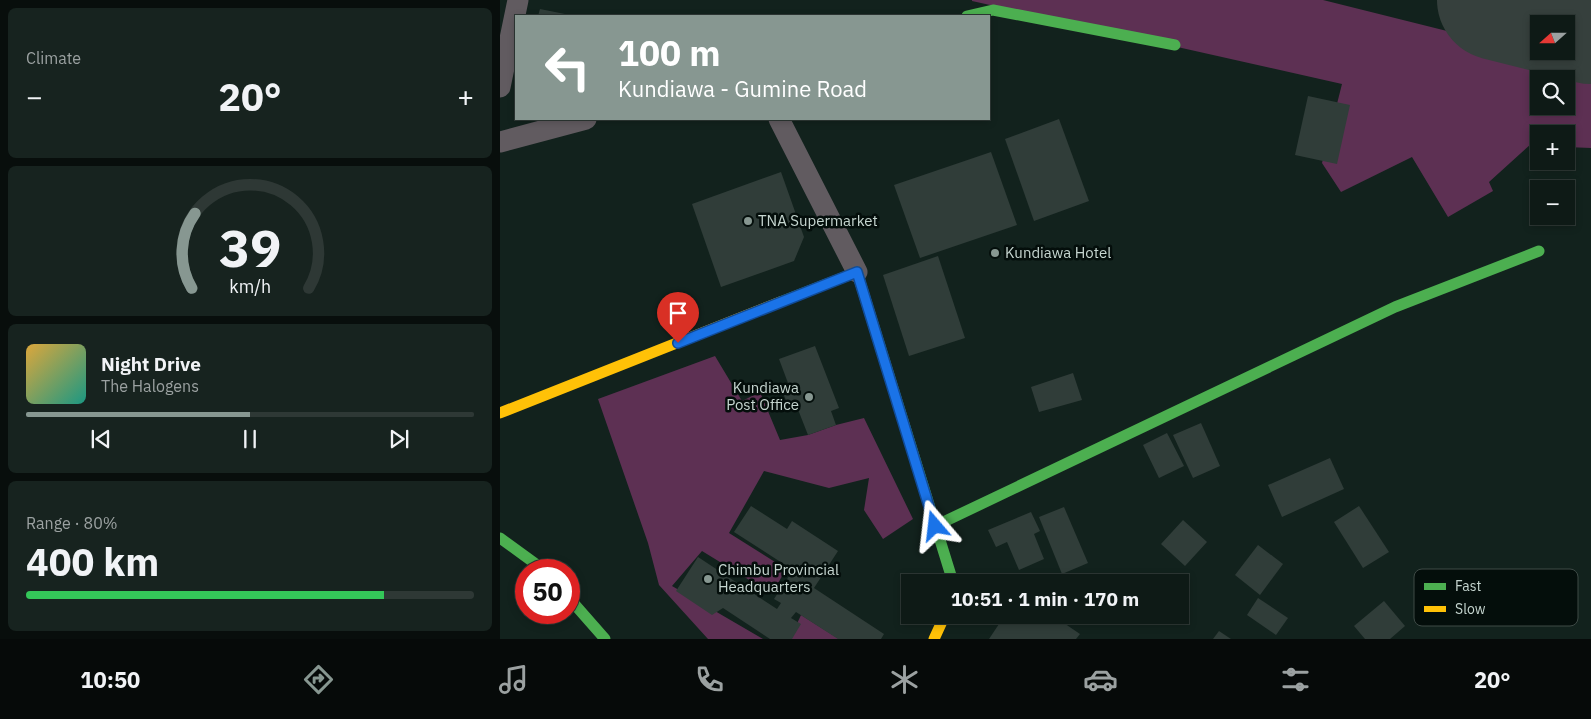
<!DOCTYPE html>
<meta charset="utf-8">
<style>
body{margin:0;font-family:"IBM Plex Sans",sans-serif;background:#17231f;color:#f1f3f6;height:100vh;display:flex;flex-direction:column;font-size:19px;white-space:nowrap}
*{box-sizing:border-box;margin:0}
p{font-size:16px;color:#9ba1a1}
.icon{flex:none;width:28px;height:28px;fill:none;stroke:currentColor;stroke-width:2;stroke-linecap:round;stroke-linejoin:round}
.map{position:relative;flex:1;overflow:hidden}
.drawer{display:flex;flex-direction:column;gap:8px;padding:8px;background:#080e0c;width:500px}
.drawer>*{flex:none}
.guide{position:absolute;left:15px;top:15px;width:475px;height:105px;border-radius:0px;box-shadow:0 2px 8px #0003,0 0 0 1px #2e3835;background:#879791;color:#fff;overflow:hidden}
.needle{width:32px;rotate:249deg}
.tools{position:absolute;left:1030px;top:15px;display:grid;gap:10px}
.tools a{display:grid;place-items:center;width:45px;height:45px;border-radius:0px;background:#0e1a16;box-shadow:0 2px 8px #0003,0 0 0 1px #2e3835;font-size:25px}
.speed{position:absolute;left:15px;top:559px;display:flex;gap:10px;font-size:25px;font-weight:700;text-align:center}
.speed>*{display:grid;place-content:center;width:65px;height:65px;border-radius:50%;background:#0e1a16;box-shadow:0 2px 8px #0003,0 0 0 1px #2e3835;line-height:1}
.speed .limit{border:8px solid #d22;background:#fff;color:#111}
.pin{position:absolute;display:grid;place-items:center;width:42px;height:42px;color:#fff;margin:-51px -21px;border-radius:50% 50% 50% 0;rotate:-45deg;box-shadow:0 0 5px #0007}
.pin .icon{rotate:45deg}
.me{position:absolute;width:55px;margin:-28px;rotate:343deg;stroke-linejoin:round;filter:drop-shadow(0 0 4px #0008)}
.turn{display:flex;align-items:center;gap:18px;height:105px;padding:0 20px;font-size:22px}
.turn .icon{width:65px;height:65px;stroke-width:2.5}
.turn b{display:block;font-size:35px;line-height:42px}
.big{font-size:38px;font-weight:800;line-height:1.1}
.drawer .card{flex:1;display:flex;flex-direction:column;justify-content:center;gap:8px;min-width:0;padding:0 18px;border-radius:8px;background:#17231f}
.drawer .dial{align-items:center;gap:0}
.dial svg{height:130px;overflow:visible;fill:none;stroke:#2e3835;stroke-width:7;stroke-linecap:round;text-anchor:middle}
.dial text{fill:#f1f3f6;stroke:none}
.song{display:flex;align-items:center;gap:15px}
.cover{width:60px;height:60px;border-radius:8px;background:linear-gradient(135deg,hsl(40 70% 55%),hsl(170 70% 35%))}
.played{height:5px;border-radius:2px;background:linear-gradient(90deg,#879791 50%,#2e3835 50%)}
.keys{display:flex;justify-content:space-around;direction:ltr}
.heat{display:flex;justify-content:space-between;align-items:center;font-size:28px;direction:ltr}
.charge{height:8px;border-radius:4px;background:linear-gradient(90deg,#34c759 80%,#2e3835 0)}
.trip{position:absolute;left:401px;top:574px;width:288px;height:50px;border-radius:0px;background:#0e1a16;box-shadow:0 2px 8px #0003,0 0 0 1px #2e3835;font-weight:800;line-height:50px;text-align:center}
.tab-bar{display:flex;height:80px;justify-content:space-around;align-items:center;background:#060a09;color:#9ba1a1}
.tab-bar .icon{width:35px;height:35px}
.tab-bar .current{color:#879791}
.tab-bar b{font-size:22px;color:#f1f3f6}
main{display:flex;flex:1;min-height:0}
.map>svg:first-child{display:block}
.green{fill:#5d3053;fill-rule:evenodd}
.lines{fill:none;stroke-linecap:round;stroke-linejoin:round}
.runway{stroke:#36403d;stroke-width:120}
.building{fill:#303d39}
.street{stroke:#615b60;stroke-width:21}
.fast{stroke:#4caf50;stroke-width:11}
.slow{stroke:#ffc107;stroke-width:11}
.route-casing{stroke:#114b97;stroke-width:12}
.route{stroke:#1a73e8;stroke-width:9}
.poi-dot{fill:#879791;stroke:#040e0b;stroke-width:2}
.labels{text-anchor:middle;stroke-width:5;stroke-linejoin:round;paint-order:stroke}
.poi-label{font-size:15px;fill:#c6d6d0;stroke:#040e0b;text-anchor:start}
.key{fill:#040e0b;stroke:#3e4a46;stroke-width:1}
.key-label{font-size:14px;fill:#c6d6d0}
</style>
<main>
<section class="drawer">
<div class="card"><p>Climate</p>
<div class="heat"><a>−</a><b class="big">20°</b><a>+</a></div>
</div>
<div class="card dial"><svg viewBox="0 0 100 80">
<path d="M14 69A42 42 0 1 1 86 69"/>
<path d="M14 69A42 42 0 0 1 16 23" stroke="#879791"/>
<text x="50" y="56" font-size="32" font-weight="700">39</text>
<text x="50" y="72" font-size="11">km/h</text>
</svg></div>
<div class="card">
<div class="song"><i class="cover"></i><div><b>Night Drive</b><p>The Halogens</p></div></div>
<div class="played"></div>
<div class="keys"><svg class="icon" aria-label="previous" viewBox="0 0 24 24"><path d="M18 5L8 12l10 7zM5 5v14"/></svg><svg class="icon" aria-label="pause" viewBox="0 0 24 24"><path d="M8 5v14M16 5v14"/></svg><svg class="icon" aria-label="next" viewBox="0 0 24 24"><path d="M6 5l10 7-10 7zM19 5v14"/></svg></div>
</div>
<div class="card"><p>Range · 80%</p><b class="big">400 km</b><div class="charge"></div></div>
</section>
<div class="map">
<svg width="1091" height="639" viewBox="0 0 1091 639">
<rect width="100%" height="100%" fill="#12221d"/>
<g class="green">
<path d="M472,0H823L1091,67V148L1066,147V134H1039V144H1031L989,182L993,191L948,217L912,157L841,192L822,163L842,84L472,1ZM1039,79H1066V106H1039Z"/>
<polygon points="215,356 242,401 260,392 280,440 308,435 336,425 364,418 413,519 383,539 364,510 369,478 329,488 264,471 229,533 286,569 272,594 202,551 172,586 263,639 208,639 159,585 148,543 98,399"/>
<polygon points="301,615 339,639 290,639"/>
</g>
<g class="lines">
<polyline class="runway" points="997,0 1091,24"/>
</g>
<g class="building">
<polygon points="40,9 70,15 70,16 38,16"/>
<polygon points="808,96 850,105 837,164 795,155"/>
<polygon points="559,119 589,201 534,221 505,139"/>
<polygon points="491,152 517,225 420,258 394,185"/>
<polygon points="281,172 304,237 294,261 221,287 192,204"/>
<polygon points="438,256 465,338 409,356 383,275"/>
<polygon points="315,346 339,408 331,411 336,425 308,435 297,407 290,410 280,386 288,383 279,359"/>
<polygon points="573,373 582,400 539,412 531,387"/>
<polygon points="701,423 720,466 693,478 673,435"/>
<polygon points="667,433 684,466 659,478 643,445"/>
<polygon points="830,458 844,489 782,517 768,485"/>
<polygon points="251,506 287,529 292,521 338,551 314,588 384,634 381,639 338,639 296,612 291,618 301,624 292,639 270,639 223,608 212,615 176,591 198,557 277,609 281,603 274,599 293,570 234,532"/>
<polygon points="859,506 889,552 863,568 834,522"/>
<polygon points="564,507 588,563 562,574 539,517"/>
<polygon points="531,512 540,531 534,534 544,559 519,570 507,542 496,547 488,530"/>
<polygon points="683,520 707,542 685,566 661,544"/>
<polygon points="758,545 783,564 760,595 735,575"/>
<polygon points="758,598 788,618 776,635 747,615"/>
<polygon points="884,601 905,626 890,639 865,639 854,626"/>
<polygon points="505,615 552,615 580,634 576,639 489,639"/>
<polygon points="719,631 731,639 713,639"/>
</g>
<g class="lines">
<g class="street">
<polyline points="0,87 18,0"/>
<polyline points="279,119 357,272"/>
<polyline points="0,142 86,119"/>
</g>
<g class="fast">
<polyline points="467,16 493,10 675,45"/>
<polyline points="280,302 357,272 453,582"/>
<polyline points="435,526 895,307 1039,251"/>
<polyline points="0,538 44,570"/>
<polyline points="69,598 105,639"/>
</g>
<g class="slow">
<polyline points="0,413 280,302"/>
<polyline points="434,639 445,615"/>
</g>
</g>
<g class="lines">
<g class="route-casing">
<polyline id="route" points="178,343 357,272 435,526"/>
</g>
<use href="#route" class="route"/>
</g>
<g class="poi-dot">
<circle cx="248" cy="221" r="5"/>
<circle cx="495" cy="253" r="5"/>
<circle cx="309" cy="397" r="5"/>
<circle cx="208" cy="579" r="5"/>
</g>
<g class="labels">
<g class="poi-label">
<text x="258" y="226">TNA Supermarket</text>
<text x="505" y="258">Kundiawa Hotel</text>
<text x="299" y="393" text-anchor="end">Kundiawa<tspan x="299" dy="17">Post Office</tspan></text>
<text x="218" y="575">Chimbu Provincial<tspan x="218" dy="17">Headquarters</tspan></text>
</g>
</g>
<rect x="914" y="569" width="164" height="57" rx="8" class="key"/>
<rect x="924" y="583" width="22" height="7" fill="#4caf50"/>
<rect x="924" y="606" width="22" height="6" fill="#ffc107"/>
<g class="key-label">
<text x="955" y="591">Fast</text>
<text x="955" y="614">Slow</text>
</g>
</svg>
<div class="tools">
<a><svg class="needle" viewBox="-14 -14 28 28"><path d="M0-13l5 13h-10z" fill="#e53935"/><path d="M0 13l5-13h-10z" fill="#9ba1a1"/></svg></a>
<a><svg class="icon" aria-label="search" viewBox="0 0 24 24"><circle cx="10" cy="10" r="6"/><path d="M15 15l6 6"/></svg></a>
<a>+</a>
<a>−</a>
</div>
<div class="speed"><div class="limit">50</div></div>
<div class="pin" style="left:178px;top:343px;background:#d93025"><svg class="icon" aria-label="arrive" viewBox="0 0 24 24"><path d="M6 21V4h12l-3 4 3 4H6"/></svg></div>
<svg class="me" style="left:435px;top:526px" viewBox="-20 -20 40 40"><path d="M0-17L14 15 0 8-14 15z" fill="#1a73e8" stroke="#fff" stroke-width="4"/></svg>
<div class="trip">10:51 · 1 min · 170 m</div>
<div class="guide">
<div class="turn"><svg class="icon" aria-label="left" viewBox="0 0 24 24"><path d="M17 20v-9H6M10 6l-5 5 5 5"/></svg><div><b>100 m</b>Kundiawa - Gumine Road</div></div>
</div>
</div>
</main>
<nav class="tab-bar">
<b>10:50</b>
<svg class="icon current" aria-label="directions" viewBox="0 0 24 24"><path d="M12 3l9 9-9 9-9-9zM9 14v-3h6M13 9l2 2-2 2"/></svg>
<svg class="icon" aria-label="music" viewBox="0 0 24 24"><path d="M9 18V5l10-2v13"/><circle cx="6" cy="18" r="3"/><circle cx="16" cy="16" r="3"/></svg>
<svg class="icon" aria-label="phone" viewBox="0 0 24 24"><path d="M5 4h4l2 5-3 2q2 4 5 5l2-3 5 2v4C11 20 4 13 5 4z"/></svg>
<svg class="icon" aria-label="climate" viewBox="0 0 24 24"><path d="M12 3v18M4 7l16 10M4 17L20 7"/></svg>
<svg class="icon" aria-label="car" viewBox="0 0 24 24"><path d="M5 17H2v-5l4-1 3-4h7l3 4 3 1v5h-3M9 17h6M6 11h13"/><circle cx="7" cy="17" r="2"/><circle cx="17" cy="17" r="2"/></svg>
<svg class="icon" aria-label="filters" viewBox="0 0 24 24"><path d="M4 7h16M4 17h16"/><circle cx="9" cy="7" r="2"/><circle cx="15" cy="17" r="2"/></svg>
<b>20°</b>
</nav>
